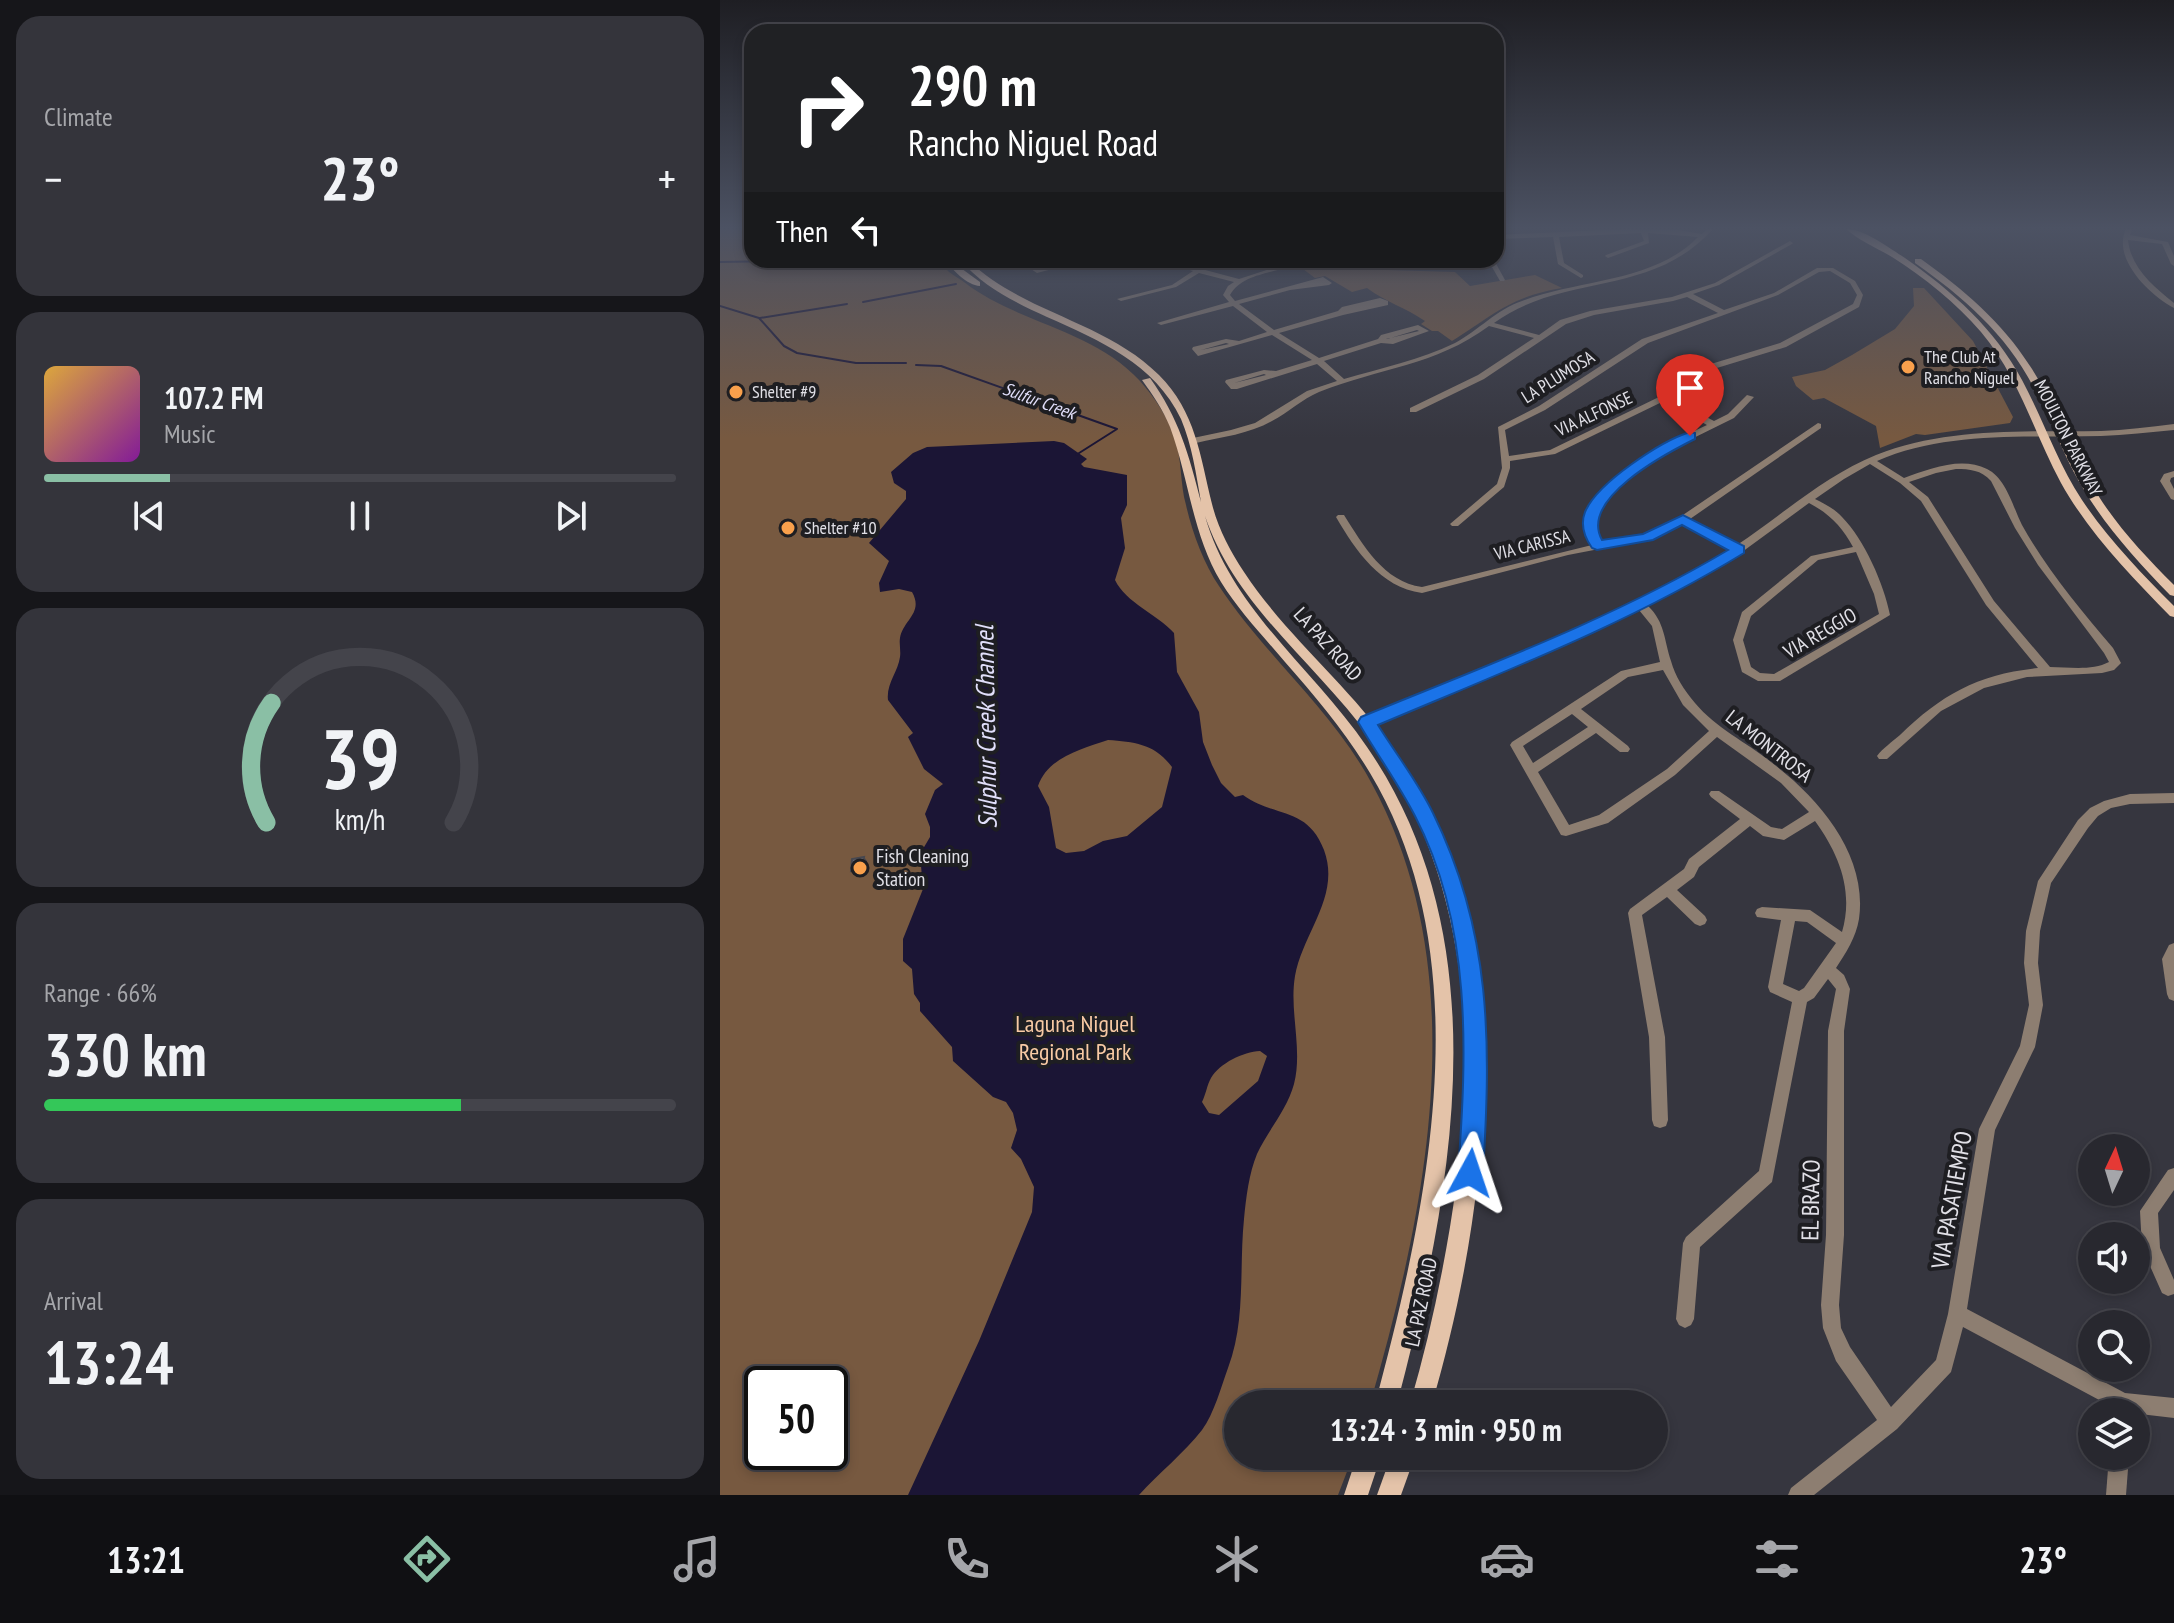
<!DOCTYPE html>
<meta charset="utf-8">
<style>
body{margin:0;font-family:"PT Sans Narrow",sans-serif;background:#34343b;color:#f1f3f6;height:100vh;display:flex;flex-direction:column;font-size:30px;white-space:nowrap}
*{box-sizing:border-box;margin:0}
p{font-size:26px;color:#a5a6aa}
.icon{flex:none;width:44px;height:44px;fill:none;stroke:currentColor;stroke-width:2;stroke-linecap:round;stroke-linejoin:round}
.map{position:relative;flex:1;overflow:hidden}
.panel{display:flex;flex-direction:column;gap:16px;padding:16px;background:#16161a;width:720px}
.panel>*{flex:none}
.hud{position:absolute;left:24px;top:24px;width:760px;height:244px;border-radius:24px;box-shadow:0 4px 12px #0003,0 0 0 2px #44444b;background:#202124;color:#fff;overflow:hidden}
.needle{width:52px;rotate:4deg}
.buttons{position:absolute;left:1358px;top:1134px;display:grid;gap:16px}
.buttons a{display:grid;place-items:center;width:72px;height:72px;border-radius:50%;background:#28282f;box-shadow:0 4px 12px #0003,0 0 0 2px #44444b;font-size:40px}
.speed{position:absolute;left:24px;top:1366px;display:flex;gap:16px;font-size:40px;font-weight:700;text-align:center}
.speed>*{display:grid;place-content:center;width:104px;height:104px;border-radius:50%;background:#28282f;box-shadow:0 4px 12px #0003,0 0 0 2px #44444b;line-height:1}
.speed .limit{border:4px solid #111;border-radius:12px;background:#fff;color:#111}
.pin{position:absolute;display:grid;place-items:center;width:68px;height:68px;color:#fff;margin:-82px -34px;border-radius:50% 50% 50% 0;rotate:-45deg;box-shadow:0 0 8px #0007}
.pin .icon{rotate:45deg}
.me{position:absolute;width:88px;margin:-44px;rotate:5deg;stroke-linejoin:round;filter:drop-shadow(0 0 6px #0008)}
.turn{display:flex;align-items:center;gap:28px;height:168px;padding:0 32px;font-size:36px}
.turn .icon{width:104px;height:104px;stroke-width:2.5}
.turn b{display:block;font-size:56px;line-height:68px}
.then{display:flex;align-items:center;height:76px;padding:0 32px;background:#0003;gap:16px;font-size:30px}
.big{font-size:60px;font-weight:600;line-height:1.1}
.panel .tile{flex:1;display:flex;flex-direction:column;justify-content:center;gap:12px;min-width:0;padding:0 28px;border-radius:24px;background:#34343b}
.panel .dial{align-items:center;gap:0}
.dial svg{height:208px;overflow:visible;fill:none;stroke:#44444b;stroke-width:7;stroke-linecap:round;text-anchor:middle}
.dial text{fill:#f1f3f6;stroke:none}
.song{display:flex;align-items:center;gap:24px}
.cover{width:96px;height:96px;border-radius:12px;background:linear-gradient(135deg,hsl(40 70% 55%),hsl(290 70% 35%))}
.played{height:8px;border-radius:4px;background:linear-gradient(90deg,#8abfa5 20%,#44444b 20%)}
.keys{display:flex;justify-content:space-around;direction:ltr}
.heat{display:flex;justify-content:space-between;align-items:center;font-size:44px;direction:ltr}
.charge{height:12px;border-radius:6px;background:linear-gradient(90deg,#34c759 66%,#44444b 0)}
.trip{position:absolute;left:504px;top:1390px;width:444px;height:80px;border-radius:40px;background:#28282f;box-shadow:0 4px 12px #0003,0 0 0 2px #44444b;font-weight:600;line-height:80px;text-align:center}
.menu{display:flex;height:128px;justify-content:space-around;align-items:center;background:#101013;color:#a5a6aa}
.menu .icon{width:56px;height:56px}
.menu .current{color:#8abfa5}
.menu b{font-size:36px;color:#f1f3f6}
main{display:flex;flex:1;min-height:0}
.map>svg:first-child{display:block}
.green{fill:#775940;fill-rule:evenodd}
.water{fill:#1b1535;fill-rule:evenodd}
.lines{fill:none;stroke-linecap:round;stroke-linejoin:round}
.stream{stroke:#1b1535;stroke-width:2}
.minor{fill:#8d7e71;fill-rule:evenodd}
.major{fill:#e4c3a9;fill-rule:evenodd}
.shaded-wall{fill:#47474e}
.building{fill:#666570;stroke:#47474e;stroke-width:2}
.route{fill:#1a73e8;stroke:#114b97;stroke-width:2}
.poi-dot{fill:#f9a04c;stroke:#1e1e22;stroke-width:3}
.labels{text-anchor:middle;stroke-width:8;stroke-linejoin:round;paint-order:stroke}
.far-poi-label{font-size:18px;fill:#e1e0e7;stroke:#1e1e22;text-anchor:start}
.far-street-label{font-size:18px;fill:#e1e0e7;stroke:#1e1e22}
.far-water-label{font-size:18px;font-style:italic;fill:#e1dffa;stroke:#1e1e22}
.street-label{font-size:20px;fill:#e1e0e7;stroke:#1e1e22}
.poi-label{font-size:20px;fill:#e1e0e7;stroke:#1e1e22;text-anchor:start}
.near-park-label{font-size:24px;fill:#f8caa5;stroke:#1e1e22}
.near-street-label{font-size:24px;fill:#e1e0e7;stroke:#1e1e22}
.near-water-label{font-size:26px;font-style:italic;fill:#e1dffa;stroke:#1e1e22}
</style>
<main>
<section class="panel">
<div class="tile"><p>Climate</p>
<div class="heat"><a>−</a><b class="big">23°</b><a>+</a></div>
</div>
<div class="tile">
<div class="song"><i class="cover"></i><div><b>107.2 FM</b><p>Music</p></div></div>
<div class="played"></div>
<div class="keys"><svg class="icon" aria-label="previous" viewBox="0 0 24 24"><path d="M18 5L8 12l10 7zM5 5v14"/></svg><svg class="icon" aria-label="pause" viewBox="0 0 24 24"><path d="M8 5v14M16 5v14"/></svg><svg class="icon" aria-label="next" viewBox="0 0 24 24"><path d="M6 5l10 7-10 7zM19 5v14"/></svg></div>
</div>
<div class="tile dial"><svg viewBox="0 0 100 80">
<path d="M14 69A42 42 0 1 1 86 69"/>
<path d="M14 69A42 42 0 0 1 16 23" stroke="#8abfa5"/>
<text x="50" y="56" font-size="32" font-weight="700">39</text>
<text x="50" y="72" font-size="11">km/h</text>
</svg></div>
<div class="tile"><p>Range · 66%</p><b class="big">330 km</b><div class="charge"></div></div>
<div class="tile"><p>Arrival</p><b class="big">13:24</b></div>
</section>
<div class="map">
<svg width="1454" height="1495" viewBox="0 0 1454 1495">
<rect width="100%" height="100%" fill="#36363f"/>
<g class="green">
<path d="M0,229H32V260H222C225,263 225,268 228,271C231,274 240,279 244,282C298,324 373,329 420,381C434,397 449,418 455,439C462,459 460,484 466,505C472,532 484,564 499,586C546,657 612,709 652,784C755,974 707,1207 650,1404H518V1456H633L618,1495H0ZM42,1384H110V1452H42Z"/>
<path d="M589,260C619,260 639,266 667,267V270L735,272L750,286L815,275L842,288C789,297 774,315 732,341L718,331H712L701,324L705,321C686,308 666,302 647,288L632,292L605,276L595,278L579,266Z"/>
<polygon points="1193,288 1204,288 1253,341 1293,417 1290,423 1205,435 1196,434 1160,448 1156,426 1104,398 1093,400 1076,386 1072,377 1105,370 1132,355 1175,329 1194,306"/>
</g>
<path class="water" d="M334,441L344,443L367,459L361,464L364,467L407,475V505L401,518L405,548L395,580C406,603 437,614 454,633L457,672L479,712L483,742L492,765L501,783L515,797L523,795C555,818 587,806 604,850C621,896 583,932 575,976C569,1011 583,1049 574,1084C567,1110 548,1130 537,1154C529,1173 526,1198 524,1219C519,1268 526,1321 508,1368C501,1387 494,1414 482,1430C464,1453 439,1473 419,1495H188L259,1341L312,1212L314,1187L301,1159L291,1148L297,1130L293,1113L286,1102L273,1097L233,1061L232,1047L200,1011V1003L194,994L192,969L183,961V939L203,889L200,854L210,837V827L205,814L215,790L223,784L204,769L188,737L193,733L168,700C166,684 178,672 180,657C181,651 179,644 180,638C183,620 204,613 192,592L179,589L160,592L159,583L169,561L149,543L186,499V491L174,483L171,472L193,453L207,447ZM388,740C415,742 435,744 452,767L442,807L407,836L383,841L364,851L346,853L336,848L329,807L318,786C328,757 362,749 388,740ZM540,1051L547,1056L538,1081L499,1115L489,1113L482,1102C486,1094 487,1085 491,1078C500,1063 523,1052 540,1051Z"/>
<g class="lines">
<g class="stream">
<polyline points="0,262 110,260"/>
<polyline points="143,302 236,284"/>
<polyline points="0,306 39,318 64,346 77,353 136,363 186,363"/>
<polyline points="40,318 127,304"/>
<polyline points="196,365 221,366 397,429 356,455"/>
</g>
<g class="minor">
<path d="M906,229L958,230L982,234L987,229H993C931,298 844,272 774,323L819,335L840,320L870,311L952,297L995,283L1070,241L1073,243L1072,244L999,285L973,294L1004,310L1054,293L1097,268H1113L1135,281L1143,295L1139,307L1066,347L987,371L950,398L994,421L1008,414L1027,395L1034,397L1014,418L941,454L885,498L879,508L875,520L876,532L881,543L925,535L960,517L1098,423L1101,424V428L970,519L1017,545C1062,515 1106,475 1156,455C1227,427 1306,432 1381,431C1405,430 1430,427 1454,424V430C1430,432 1405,435 1381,436C1306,438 1226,431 1157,461L1184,478C1209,469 1241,456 1267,469C1286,478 1293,507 1302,525C1327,570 1360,609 1393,648L1401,663L1394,670L1382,673L1307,677L1264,688L1221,711L1167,759H1159L1157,756C1163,748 1172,742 1180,735C1222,694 1259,674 1318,668L1266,605L1201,501L1180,483L1150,464L1124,479L1095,499C1105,504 1115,509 1122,517C1144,539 1164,584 1170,615L1060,681H1038L1022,672L1013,640L1022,612L1091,556L1133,547C1122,527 1110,514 1089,503L1022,552L928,606C945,622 944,640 951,661C955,676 964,690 975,703C996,728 1026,742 1051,762C1099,798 1148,855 1139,919C1136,937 1126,953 1116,968L1124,975L1130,989L1124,1031V1235L1119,1305L1121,1328L1130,1347L1171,1407L1216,1360L1228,1314L1259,1129L1300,1046L1309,1005L1304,963L1306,931L1318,881L1358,820L1370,808L1384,801L1410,794L1454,793V803L1410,804L1391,808L1378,816L1368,828L1331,883L1320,931L1318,963L1323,1005L1315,1047L1275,1130L1247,1309L1405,1393L1454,1398V1418L1403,1412L1396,1409L1243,1327L1231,1372L1177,1429L1094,1495H1068L1071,1488L1157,1420L1116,1361L1103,1328L1101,1305L1106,1235L1108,1031L1116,989L1108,979L1094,998L1087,1002L1052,1182L980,1247L974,1319L971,1325L965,1328L959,1325L956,1319L963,1243L966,1237L1039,1171L1072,1002L1050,992L1048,987L1061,920L1037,917L1035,913L1037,909L1042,907L1090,910L1122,932C1134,891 1119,854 1095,821L1064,840L1043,836L1030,826L979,867L974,877L957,890L985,916L987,920L985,924L980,926L975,924L947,897L922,915L945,1037L948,1120L946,1126L940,1128L934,1126L932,1120L929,1037L908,913L910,909L964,869L969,859L1020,819L991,797L989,794L991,791H999L1051,827L1062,829L1089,812L1061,783L997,737L955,775L888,823L846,836L841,835L790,745L792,742L901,671L940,662L932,626L919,610L811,660L651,725L647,726L641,722L643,719C768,669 898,624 1011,550L963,523L931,539L848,555L702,593C660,587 636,551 616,517L618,515H624C643,545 664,582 702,587L872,545C867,535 864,525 867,514C873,494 918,461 936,450C952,440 970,433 987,425L944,401L835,454L790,461V468L784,487L738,526H732L730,524L777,484L782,468L778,427L819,406L922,339L998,313L967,297L953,301L874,315L846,324L764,379L696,412H690V408L758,375L814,338L769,326C715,366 659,368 599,392C582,399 569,412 552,421C529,434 502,437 476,443L472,440L473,438L511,430L535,423L587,391L617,381L597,364L517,389H511L505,382L506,380L544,370L556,371L592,360L552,335L478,356L472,349L473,347L506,339L519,341L547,332L513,306L441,325L437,323L509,302L503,295L508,286L514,282L479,273L456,287L401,301L397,299L452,285L473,271L457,266V264L459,263L519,279L577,260H585C563,274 524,270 510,295L515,301L603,277L612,283L609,285L570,290L519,304L554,330L618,311L622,307L660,298L668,301V305L623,315L559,333L599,358L658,339L661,335L698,325L709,331L673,344L661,343L604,361L624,379C661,368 700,360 735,343C759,330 776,310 802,301C859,279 933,283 978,237L928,233L929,243L888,258L885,256L886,255L924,241L921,233L839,237L844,263L863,275V277L861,278L838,264L833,237L776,239V235ZM1110,271L1130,283L1137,295L1133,304L1060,343L981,367L941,396L830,450L789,456L785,430L825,410L928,343L1058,295L1099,272ZM697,330L699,331L666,339H667ZM506,343L509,344L481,350ZM544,374L546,375L514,383ZM1236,469C1250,469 1261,470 1271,481L1295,528L1318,565L1384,653L1389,662C1372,671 1349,667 1330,667L1274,601L1208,497L1189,482L1216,473ZM1136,552L1154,594L1159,614L1054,674L1040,673L1031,667L1023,640L1031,616L1098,560ZM943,670L963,705L989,731L947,769L879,815L849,825L818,772L876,733L900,752H908L910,749L908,746L861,709L908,677ZM852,714L868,727L813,763L803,746ZM1075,921L1087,922L1116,943L1084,988L1079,991L1063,984Z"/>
<path d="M1406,229H1412L1410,235L1448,242L1454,256V266L1451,264L1442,244L1408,240C1411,268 1433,286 1454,303V308C1428,294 1392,258 1406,229Z"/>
<polygon points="297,260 305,260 318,269 355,260 366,260 317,273"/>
<path d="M626,260H644C640,263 630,263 626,260Z"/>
<polygon points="700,260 706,260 703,269 698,268"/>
<polygon points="768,260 774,260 785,280 784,281 780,281"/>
<polygon points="1454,471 1454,477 1451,478 1450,481 1454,489 1454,500 1451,499 1440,481 1444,474"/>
<polygon points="1454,943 1454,1001 1449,999 1447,994 1442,959 1449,945"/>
<polygon points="1454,1168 1454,1190 1438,1213 1440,1248 1454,1280 1454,1294 1448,1296 1442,1293 1422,1248 1420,1211 1448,1170"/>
<polygon points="1389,1456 1409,1456 1406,1495 1386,1495"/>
</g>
<g class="major">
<path d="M1126,229C1145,229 1169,248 1185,258C1232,291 1275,329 1302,380C1323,419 1337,462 1362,500C1388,539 1421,573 1454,606V617L1450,616C1410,575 1369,533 1341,483C1314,433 1299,377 1261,332C1236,303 1205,278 1172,257C1157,248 1138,240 1126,229Z"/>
<path d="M1195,259H1201C1243,289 1282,322 1310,366C1334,402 1348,443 1369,480C1391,520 1422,553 1454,585V596L1450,595C1417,561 1385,526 1361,485C1342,453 1331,418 1313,386C1286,334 1242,296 1195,263Z"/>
<path d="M226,260H234L238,266L260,282V286C247,285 233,271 226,260Z"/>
<path d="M240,260H248C303,313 385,321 439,375C476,412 480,456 492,504C498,528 510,551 524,572C566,636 628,684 672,748C802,936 772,1196 712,1404H690C707,1346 720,1287 730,1227C758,1057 754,883 650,738C596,663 515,606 485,516C511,609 594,669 647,747C781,941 733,1191 677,1404H655C708,1207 762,960 650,773C626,733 596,697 565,662C543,636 519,611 501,582C472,534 469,478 450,427C443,410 433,395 422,380L430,378C459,418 469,455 481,502C476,474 472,445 461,419C435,364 379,340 327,317C294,302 264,287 240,260Z"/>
<polygon points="637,1456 661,1456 648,1495 624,1495"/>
<polygon points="671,1456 695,1456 681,1495 657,1495"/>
</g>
</g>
<polygon class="shaded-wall" points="144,857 147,861 145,872 134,875 131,871"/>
<polygon class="building" points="144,857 142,869 131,871 132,859"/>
<linearGradient id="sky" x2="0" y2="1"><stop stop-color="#1e1e23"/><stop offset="0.52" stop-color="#4c5263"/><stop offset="1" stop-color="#4c5263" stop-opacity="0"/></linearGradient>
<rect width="1454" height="438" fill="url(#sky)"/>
<path class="route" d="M970,432L975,433V439C945,454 859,499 882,540L923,534L963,515L1024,546V553C908,624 783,672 658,725C676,754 698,782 713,813C772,933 771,1043 763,1173L759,1182L750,1185L741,1182L738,1173C747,1052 752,926 695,816C678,783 656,753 638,722L641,717C765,666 892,619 1008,550L962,525L933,540L877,550L872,548C865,538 860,525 865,512C877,483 941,441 970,432Z"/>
<g class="poi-dot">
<circle cx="1188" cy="367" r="8"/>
<circle cx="16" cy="392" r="8"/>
<circle cx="68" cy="528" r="8"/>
<circle cx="140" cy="868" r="8"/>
</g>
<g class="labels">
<g class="far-poi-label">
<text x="1204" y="363">The Club At<tspan x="1204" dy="21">Rancho Niguel</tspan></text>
<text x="32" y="398">Shelter #9</text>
<text x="84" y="534">Shelter #10</text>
</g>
<g class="far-street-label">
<text transform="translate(838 377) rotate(-32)" y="6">LA PLUMOSA</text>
<text transform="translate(874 414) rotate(-25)" y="6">VIA ALFONSE</text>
<text transform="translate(1348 438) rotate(63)" y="6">MOULTON PARKWAY</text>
<text transform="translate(812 545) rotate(-14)" y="6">VIA CARISSA</text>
</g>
<g class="far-water-label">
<text transform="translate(319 401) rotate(20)" y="6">Sulfur Creek</text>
</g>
<g class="street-label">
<text transform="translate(1100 633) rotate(-30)" y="7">VIA REGGIO</text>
<text transform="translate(608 644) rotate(48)" y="7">LA PAZ ROAD</text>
<text transform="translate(1049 746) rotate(38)" y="7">LA MONTROSA</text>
<text transform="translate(701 1302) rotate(-78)" y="7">LA PAZ ROAD</text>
</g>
<g class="poi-label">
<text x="156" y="863">Fish Cleaning<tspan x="156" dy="23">Station</tspan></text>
</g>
<g class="near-park-label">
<text x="355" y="1032">Laguna Niguel<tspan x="355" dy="28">Regional Park</tspan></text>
</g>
<g class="near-street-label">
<text transform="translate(1091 1200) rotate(-89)" y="8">EL BRAZO</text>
<text transform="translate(1232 1200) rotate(-80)" y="8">VIA PASATIEMPO</text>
</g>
<g class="near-water-label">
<text transform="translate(266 727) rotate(-91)" y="9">Sulphur Creek Channel</text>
</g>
</g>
</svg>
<div class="buttons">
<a><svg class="needle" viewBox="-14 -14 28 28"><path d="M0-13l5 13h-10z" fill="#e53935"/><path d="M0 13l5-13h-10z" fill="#a5a6aa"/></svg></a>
<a><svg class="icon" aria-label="sound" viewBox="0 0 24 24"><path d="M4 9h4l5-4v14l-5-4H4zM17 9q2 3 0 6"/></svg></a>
<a><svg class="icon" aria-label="search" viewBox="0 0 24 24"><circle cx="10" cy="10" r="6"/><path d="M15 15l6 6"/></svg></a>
<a><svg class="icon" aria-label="layers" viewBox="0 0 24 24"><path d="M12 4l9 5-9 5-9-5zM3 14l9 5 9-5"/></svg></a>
</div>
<div class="speed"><div class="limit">50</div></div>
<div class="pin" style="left:970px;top:436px;background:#d93025"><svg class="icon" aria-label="arrive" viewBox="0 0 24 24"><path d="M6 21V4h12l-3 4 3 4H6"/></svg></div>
<svg class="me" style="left:750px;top:1173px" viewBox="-20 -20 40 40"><path d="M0-17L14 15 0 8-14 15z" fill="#1a73e8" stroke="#fff" stroke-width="4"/></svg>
<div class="trip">13:24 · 3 min · 950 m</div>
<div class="hud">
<div class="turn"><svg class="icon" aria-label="right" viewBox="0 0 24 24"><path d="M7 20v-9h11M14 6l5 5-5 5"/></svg><div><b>290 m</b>Rancho Niguel Road</div></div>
<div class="then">Then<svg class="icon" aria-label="left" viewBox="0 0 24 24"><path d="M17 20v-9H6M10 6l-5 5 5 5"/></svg></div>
</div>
</div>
</main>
<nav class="menu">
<b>13:21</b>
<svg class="icon current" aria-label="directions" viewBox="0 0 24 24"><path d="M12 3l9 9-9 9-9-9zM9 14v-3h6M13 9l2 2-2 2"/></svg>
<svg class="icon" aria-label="music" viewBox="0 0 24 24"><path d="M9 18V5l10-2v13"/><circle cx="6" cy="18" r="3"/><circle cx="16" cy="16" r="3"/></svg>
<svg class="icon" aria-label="phone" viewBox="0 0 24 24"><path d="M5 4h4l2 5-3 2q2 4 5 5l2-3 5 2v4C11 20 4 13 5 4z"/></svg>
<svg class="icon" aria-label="climate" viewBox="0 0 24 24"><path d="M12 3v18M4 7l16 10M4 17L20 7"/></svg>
<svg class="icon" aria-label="car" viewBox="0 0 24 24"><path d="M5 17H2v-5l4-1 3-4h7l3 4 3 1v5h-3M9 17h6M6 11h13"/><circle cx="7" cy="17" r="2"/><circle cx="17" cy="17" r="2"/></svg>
<svg class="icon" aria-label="filters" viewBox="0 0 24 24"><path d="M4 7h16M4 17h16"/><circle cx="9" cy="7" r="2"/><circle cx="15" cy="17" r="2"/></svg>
<b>23°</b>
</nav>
